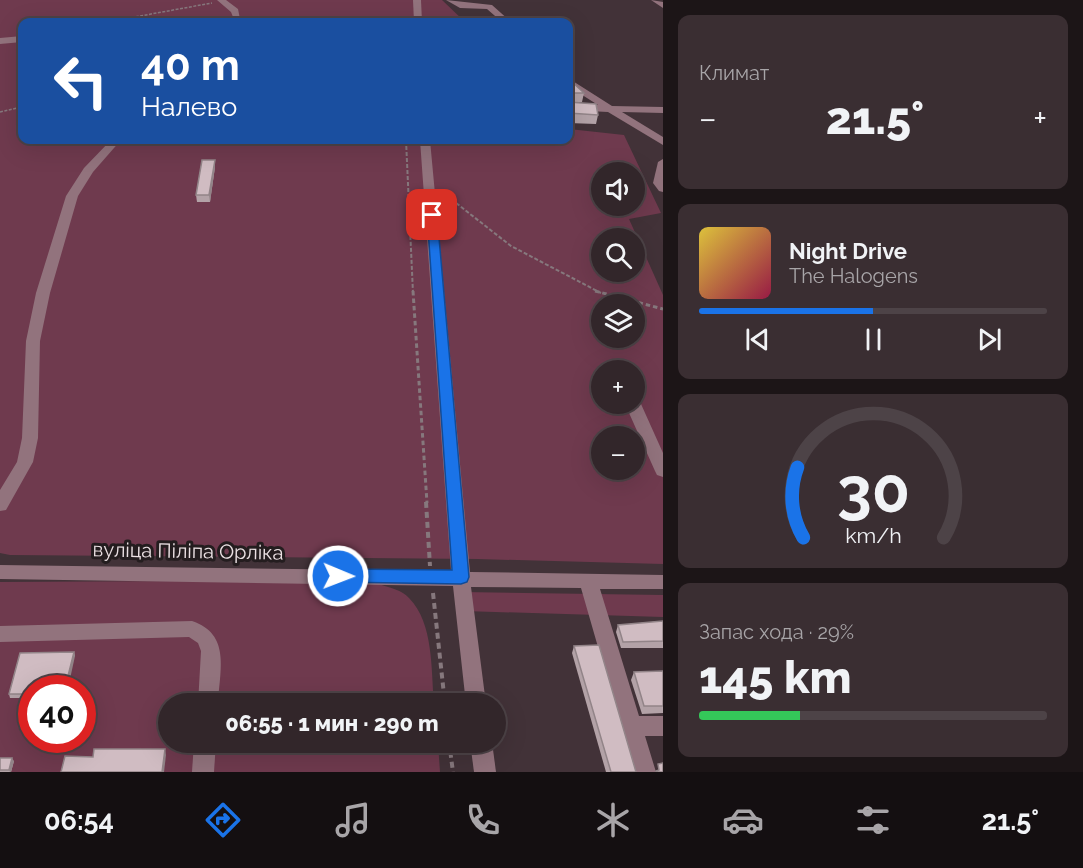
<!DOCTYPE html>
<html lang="ru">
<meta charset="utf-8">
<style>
body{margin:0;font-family:Raleway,sans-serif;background:#3a2e32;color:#f1f3f6;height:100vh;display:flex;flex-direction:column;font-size:22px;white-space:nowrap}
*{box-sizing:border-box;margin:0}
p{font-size:20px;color:#a8a5a8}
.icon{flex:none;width:33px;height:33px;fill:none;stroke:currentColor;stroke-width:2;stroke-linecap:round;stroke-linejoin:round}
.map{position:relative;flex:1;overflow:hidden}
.side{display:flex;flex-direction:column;gap:15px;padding:15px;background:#1c1517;width:420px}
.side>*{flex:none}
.top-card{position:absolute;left:18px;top:18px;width:555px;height:126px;border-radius:12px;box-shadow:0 6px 24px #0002,0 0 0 2px #4d4347;background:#1a4fa0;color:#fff;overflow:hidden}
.fabs{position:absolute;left:591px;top:162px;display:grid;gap:12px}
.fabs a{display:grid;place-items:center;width:54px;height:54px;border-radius:50%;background:#32262a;box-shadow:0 6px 24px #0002,0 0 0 2px #4d4347;font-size:30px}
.speed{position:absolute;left:18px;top:675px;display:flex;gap:12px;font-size:30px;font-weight:700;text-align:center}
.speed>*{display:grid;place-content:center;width:78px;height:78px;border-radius:50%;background:#32262a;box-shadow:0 6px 24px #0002,0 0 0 2px #4d4347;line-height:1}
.speed .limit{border:9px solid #d22;background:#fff;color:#111}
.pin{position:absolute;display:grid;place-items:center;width:51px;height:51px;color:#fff;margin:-26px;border-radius:12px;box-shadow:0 3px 9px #0006}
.me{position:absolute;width:66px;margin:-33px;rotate:91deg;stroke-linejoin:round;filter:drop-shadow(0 0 4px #0008)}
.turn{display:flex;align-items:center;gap:21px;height:126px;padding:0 24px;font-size:27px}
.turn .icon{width:78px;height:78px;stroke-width:2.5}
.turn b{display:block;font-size:42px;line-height:51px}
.big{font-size:45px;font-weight:800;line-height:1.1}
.side .widget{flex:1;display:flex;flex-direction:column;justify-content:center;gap:9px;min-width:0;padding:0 21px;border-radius:12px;background:#3a2e32}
.side .dial{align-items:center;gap:0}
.dial svg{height:156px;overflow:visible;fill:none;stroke:#4d4347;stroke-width:7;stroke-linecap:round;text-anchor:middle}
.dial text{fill:#f1f3f6;stroke:none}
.song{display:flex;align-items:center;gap:18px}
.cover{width:72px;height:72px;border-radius:9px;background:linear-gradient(135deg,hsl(50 70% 55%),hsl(340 70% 35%))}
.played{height:6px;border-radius:3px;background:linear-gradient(90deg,#1a73e8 50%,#4d4347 50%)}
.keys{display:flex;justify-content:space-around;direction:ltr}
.heat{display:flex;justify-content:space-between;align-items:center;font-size:33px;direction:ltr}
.charge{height:9px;border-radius:4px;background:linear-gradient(90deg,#34c759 29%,#4d4347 0)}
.trip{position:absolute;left:158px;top:693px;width:348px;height:60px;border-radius:30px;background:#32262a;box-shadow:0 6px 24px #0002,0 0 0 2px #4d4347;font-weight:800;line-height:60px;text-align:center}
.tabs{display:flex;height:96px;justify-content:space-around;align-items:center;background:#140f11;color:#a8a5a8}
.tabs .icon{width:42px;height:42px}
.tabs .on{color:#1a73e8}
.tabs b{font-size:27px;color:#f1f3f6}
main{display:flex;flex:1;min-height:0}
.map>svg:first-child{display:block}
.green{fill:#6f3a4e;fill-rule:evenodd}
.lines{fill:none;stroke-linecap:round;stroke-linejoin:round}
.path-far3{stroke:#86787d;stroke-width:1.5;stroke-dasharray:3 1.5;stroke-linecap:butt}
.path-far2{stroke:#86787d;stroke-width:2;stroke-dasharray:4 2;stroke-linecap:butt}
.path-far1{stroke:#86787d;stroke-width:3;stroke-dasharray:4.5 3;stroke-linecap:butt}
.path{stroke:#86787d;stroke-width:4;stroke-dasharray:6 4;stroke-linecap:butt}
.minor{fill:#92737d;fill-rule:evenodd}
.wall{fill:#b3a2a7}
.shaded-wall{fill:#928488}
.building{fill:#d0bcc2;stroke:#928488;stroke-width:1.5}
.route{fill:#1a73e8;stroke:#114b97;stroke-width:1.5}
.labels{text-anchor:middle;stroke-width:6;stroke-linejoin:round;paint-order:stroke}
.near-street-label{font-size:20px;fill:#ebe0e3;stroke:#241d1f}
</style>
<main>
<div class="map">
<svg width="663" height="772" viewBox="0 0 663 772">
<rect width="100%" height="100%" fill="#423238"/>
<g class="green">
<path d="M0,0H442L465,22H22V140H568L569,129L624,135L661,213L629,219L663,295V564L477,559L10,555L0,553ZM602,172H634V206H602ZM602,238H634V272H602ZM602,304H634V338H602ZM602,370H634V404H602ZM602,436H634V470H602Z"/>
<path d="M175,581L379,584C390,588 402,590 409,598C434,623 431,671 434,703L168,704V742L438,743L440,772H0V582ZM32,688H82V740H32Z"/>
<polygon points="462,592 663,595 663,617 464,611"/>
</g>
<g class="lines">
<g class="path-far3">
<polyline points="118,20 212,3"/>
<polyline points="0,112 22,107"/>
</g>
<g class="path-far2">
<polyline points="406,140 413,293"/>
<polyline points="442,192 511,246 601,293"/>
</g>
<g class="path-far1">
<polyline points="413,291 427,503"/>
<polyline points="595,291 663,309"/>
</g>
<g class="path">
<polyline points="426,502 430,566"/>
<polyline points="433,593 445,704"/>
<polyline points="449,742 453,772"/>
</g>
<g class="minor">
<polygon points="217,0 226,0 238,9 240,19 236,22 228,22 233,17 231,12"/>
<polygon points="413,0 421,0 422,22 414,22"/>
<polygon points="446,0 492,5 511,22 502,22 487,9 460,8"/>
<polygon points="651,0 663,2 663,8"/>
<polygon points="110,18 113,19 113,22 100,22"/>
<polygon points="22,36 22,42 0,44 0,38"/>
<polygon points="568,78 612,106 663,107 663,113 622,112 663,137 663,145 608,112 568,110 568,104 598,105 568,86"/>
<polygon points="111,140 121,140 93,172 78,196 50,293 40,341 38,438 33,462 6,510 0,511 0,490 17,462 22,438 26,341 36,293 66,196 84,168"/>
<polygon points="420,140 430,140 470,572 663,575 663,589 600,589 639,716 663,716 663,736 645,736 656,772 634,772 581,588 471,587 486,704 466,704 453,586 0,579 0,565 451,571"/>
<polygon points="663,159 663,192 659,191 653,183 658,162"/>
<polygon points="634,399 641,404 663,453 663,477 657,475 655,471 625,404 634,404"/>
<path d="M192,621C231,634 220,670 218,704H198L201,651L198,643L189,637L0,642V626Z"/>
<polygon points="194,742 216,742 214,772 192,772"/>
<polygon points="470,742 492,742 496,772 474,772"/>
</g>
</g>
<g class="wall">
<polygon points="568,82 584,93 582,102 569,102 598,115 596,124 568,123"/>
<polygon points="215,160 215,167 210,202 197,202 196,195"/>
<polygon points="663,621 663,648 621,648 616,632 618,625"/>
<polygon points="574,646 636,772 606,772 572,653"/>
<polygon points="74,652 75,656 32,688 32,698 10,698 9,694"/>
<polygon points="663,671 663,713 642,714 631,680 634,672"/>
<polygon points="0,758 14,761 11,772 0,772"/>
</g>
<g class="shaded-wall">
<polygon points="215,160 215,167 210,202 209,195"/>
<polygon points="74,652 75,656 68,688 65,688"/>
<polygon points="165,749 166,755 164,772 162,772"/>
<polygon points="12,758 14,761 11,772 10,772 9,770"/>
</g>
<g class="building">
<polygon points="571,81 584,93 568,93 568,82"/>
<polygon points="568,102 596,104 598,115 568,113"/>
<polygon points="202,160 215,160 209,195 196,195"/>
<polygon points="663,621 663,641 623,642 618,625"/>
<polygon points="599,645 636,772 611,772 574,646"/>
<polygon points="74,652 65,688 32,688 32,694 9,694 20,653"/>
<polygon points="663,671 663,706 644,706 634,672"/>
<polygon points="94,749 165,749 162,772 61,772 65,756 93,757"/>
<polygon points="0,758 12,758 9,770 0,770"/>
<polygon points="663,763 663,772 656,772 656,771 659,770 658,764"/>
</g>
<polygon class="route" points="432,212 437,215 469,577 467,582 461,584 338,582 332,580 330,576 332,571 338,569 452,570 427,215"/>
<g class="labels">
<g class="near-street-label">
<text transform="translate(188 551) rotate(1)" y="7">вуліца Піліпа Орліка</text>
</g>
</g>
</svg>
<div class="fabs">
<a><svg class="icon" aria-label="sound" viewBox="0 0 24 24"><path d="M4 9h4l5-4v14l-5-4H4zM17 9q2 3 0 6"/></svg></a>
<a><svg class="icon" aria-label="search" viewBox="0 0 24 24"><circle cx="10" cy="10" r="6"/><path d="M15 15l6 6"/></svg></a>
<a><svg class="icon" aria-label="layers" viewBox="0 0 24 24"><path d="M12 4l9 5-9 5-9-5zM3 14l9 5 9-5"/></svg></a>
<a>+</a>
<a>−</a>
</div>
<div class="speed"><div class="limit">40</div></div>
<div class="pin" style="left:432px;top:215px;background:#d93025"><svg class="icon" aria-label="arrive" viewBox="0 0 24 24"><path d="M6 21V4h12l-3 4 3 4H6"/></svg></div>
<svg class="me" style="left:338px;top:576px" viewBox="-20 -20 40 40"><circle r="17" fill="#1a73e8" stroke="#fff" stroke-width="3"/><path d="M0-11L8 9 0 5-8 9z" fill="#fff"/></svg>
<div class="trip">06:55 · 1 мин · 290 m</div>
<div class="top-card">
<div class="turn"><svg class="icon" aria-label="left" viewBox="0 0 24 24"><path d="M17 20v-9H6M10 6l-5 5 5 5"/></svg><div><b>40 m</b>Налево</div></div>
</div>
</div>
<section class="side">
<div class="widget"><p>Климат</p>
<div class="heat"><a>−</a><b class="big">21.5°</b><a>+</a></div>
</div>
<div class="widget">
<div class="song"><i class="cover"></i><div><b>Night Drive</b><p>The Halogens</p></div></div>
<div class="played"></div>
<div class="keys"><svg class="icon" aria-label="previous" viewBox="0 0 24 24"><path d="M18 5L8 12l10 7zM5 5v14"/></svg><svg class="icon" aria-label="pause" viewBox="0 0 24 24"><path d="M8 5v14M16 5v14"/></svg><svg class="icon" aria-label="next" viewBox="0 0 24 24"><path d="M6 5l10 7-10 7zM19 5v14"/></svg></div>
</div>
<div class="widget dial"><svg viewBox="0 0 100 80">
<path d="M14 69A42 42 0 1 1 86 69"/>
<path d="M14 69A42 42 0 0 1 11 33" stroke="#1a73e8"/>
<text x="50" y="56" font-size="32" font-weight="700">30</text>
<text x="50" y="72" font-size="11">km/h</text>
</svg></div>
<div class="widget"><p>Запас хода · 29%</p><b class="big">145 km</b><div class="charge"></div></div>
</section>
</main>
<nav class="tabs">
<b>06:54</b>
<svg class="icon on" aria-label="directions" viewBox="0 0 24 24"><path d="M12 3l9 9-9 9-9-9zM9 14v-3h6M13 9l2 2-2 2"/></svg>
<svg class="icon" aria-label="music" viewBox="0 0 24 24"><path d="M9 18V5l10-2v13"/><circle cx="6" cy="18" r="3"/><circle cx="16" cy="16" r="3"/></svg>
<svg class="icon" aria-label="phone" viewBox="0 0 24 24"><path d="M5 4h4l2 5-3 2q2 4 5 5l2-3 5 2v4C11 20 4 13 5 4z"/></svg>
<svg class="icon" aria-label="climate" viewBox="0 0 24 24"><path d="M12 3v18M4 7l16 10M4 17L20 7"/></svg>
<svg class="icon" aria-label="car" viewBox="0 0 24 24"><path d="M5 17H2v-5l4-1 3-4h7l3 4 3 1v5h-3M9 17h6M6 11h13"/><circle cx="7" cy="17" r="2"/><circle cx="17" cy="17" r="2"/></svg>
<svg class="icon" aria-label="filters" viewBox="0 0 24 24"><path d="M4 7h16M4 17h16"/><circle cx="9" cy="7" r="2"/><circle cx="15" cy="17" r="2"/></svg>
<b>21.5°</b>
</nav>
